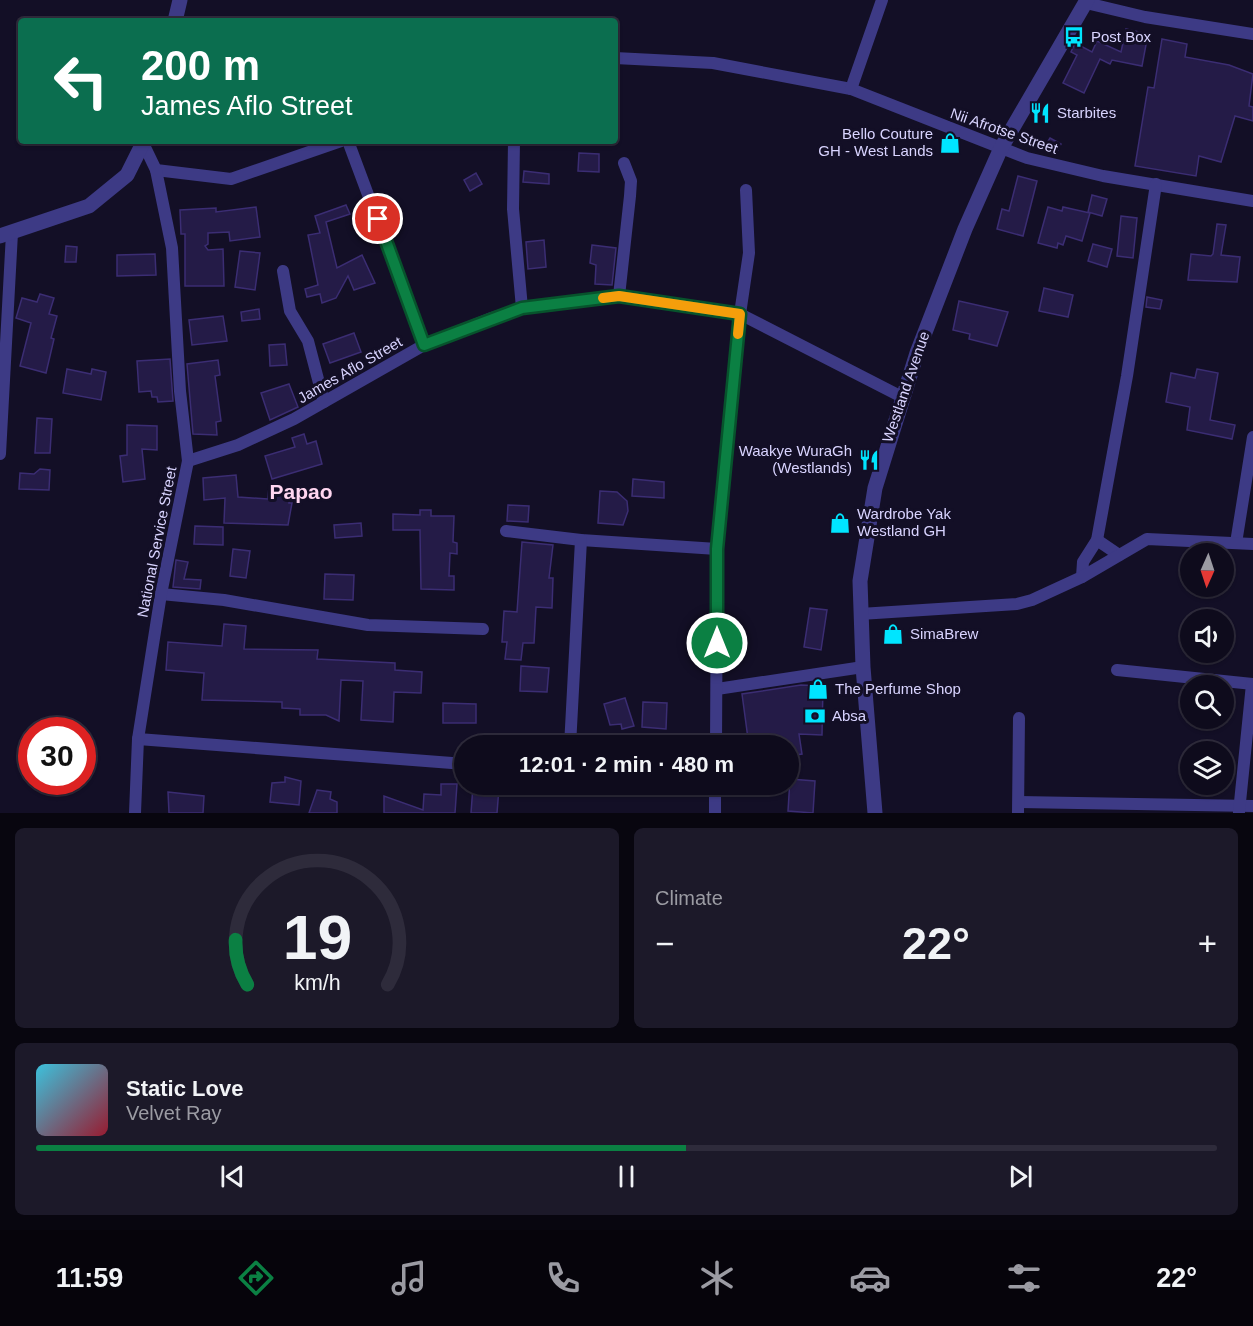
<!DOCTYPE html>
<meta charset="utf-8">
<style>
body{margin:0;font-family:Helvetica,sans-serif;background:#1c1929;color:#f1f3f6;height:100vh;display:flex;flex-direction:column;font-size:22px;white-space:nowrap}
*{box-sizing:border-box;margin:0}
p{font-size:20px;color:#9b9ba3}
.icon{flex:none;width:33px;height:33px;fill:none;stroke:currentColor;stroke-width:2;stroke-linecap:round;stroke-linejoin:round}
.map{position:relative;height:813px;overflow:hidden}
.sheet{display:flex;flex-direction:column;gap:15px;padding:15px;background:#08060f;flex:1}
.sheet>*{flex:none}
.banner{position:absolute;left:18px;top:18px;width:600px;height:126px;border-radius:6px;box-shadow:0 2px 4px #0004,0 0 0 2px #2e2b3b;background:#0b6e4f;color:#fff;overflow:hidden}
.needle{width:39px;rotate:183deg}
.tools{position:absolute;left:1180px;top:543px;display:grid;gap:12px}
.tools a{display:grid;place-items:center;width:54px;height:54px;border-radius:50%;background:#0e0b1c;box-shadow:0 2px 4px #0004,0 0 0 2px #2e2b3b;font-size:30px}
.speed{position:absolute;left:18px;top:717px;display:flex;gap:12px;font-size:30px;font-weight:700;text-align:center}
.speed>*{display:grid;place-content:center;width:78px;height:78px;border-radius:50%;background:#0e0b1c;box-shadow:0 2px 4px #0004,0 0 0 2px #2e2b3b;line-height:1}
.speed .limit{border:9px solid #d22;background:#fff;color:#111}
.pin{position:absolute;display:grid;place-items:center;width:51px;height:51px;color:#fff;margin:-26px;border:3px solid #fff;border-radius:50%;box-shadow:0 2px 6px #0007}
.me{position:absolute;width:66px;margin:-33px;rotate:0deg;stroke-linejoin:round;filter:drop-shadow(0 0 4px #0008)}
.turn{display:flex;align-items:center;gap:21px;height:126px;padding:0 24px;font-size:27px}
.turn .icon{width:78px;height:78px;stroke-width:2.5}
.turn b{display:block;font-size:42px;line-height:51px}
.big{font-size:45px;font-weight:600;line-height:1.1}
.sheet .card{flex:1;display:flex;flex-direction:column;justify-content:center;gap:9px;min-width:0;padding:0 21px;border-radius:9px;background:#1c1929}
.sheet .dial{align-items:center;gap:0}
.dial svg{height:156px;overflow:visible;fill:none;stroke:#2e2b3b;stroke-width:7;stroke-linecap:round;text-anchor:middle}
.dial text{fill:#f1f3f6;stroke:none}
.song{display:flex;align-items:center;gap:18px}
.cover{width:72px;height:72px;border-radius:9px;background:linear-gradient(135deg,hsl(190 70% 55%),hsl(350 70% 35%))}
.played{height:6px;border-radius:3px;background:linear-gradient(90deg,#0b8043 55%,#2e2b3b 55%)}
.keys{display:flex;justify-content:space-around;direction:ltr}
.heat{display:flex;justify-content:space-between;align-items:center;font-size:33px;direction:ltr}
.sheet .tiles{flex:1;display:grid;gap:15px;grid-template-columns:1fr 1fr}
.card:last-child{grid-column:span 2}
.trip{position:absolute;left:454px;top:735px;width:345px;height:60px;border-radius:30px;background:#0e0b1c;box-shadow:0 2px 4px #0004,0 0 0 2px #2e2b3b;font-weight:600;line-height:60px;text-align:center}
.tabs{display:flex;height:96px;justify-content:space-around;align-items:center;background:#06040b;color:#9b9ba3}
.tabs .icon{width:42px;height:42px}
.tabs .active{color:#0b8043}
.tabs b{font-size:27px;color:#f1f3f6}
.map>svg:first-child{display:block}
.building{fill:#241b47;stroke:#3b2d73;stroke-width:1.5}
.lines{fill:none;stroke-linecap:round;stroke-linejoin:round}
.minor{stroke:#3d3a85;stroke-width:12}
.tertiary{stroke:#3d3a85;stroke-width:15}
.route-casing{stroke:#07532c;stroke-width:15}
.route{stroke:#0b8043;stroke-width:10}
.slow{stroke:#f59e0b;stroke-width:10}
.labels{text-anchor:middle;stroke-width:6;stroke-linejoin:round;paint-order:stroke}
.poi-label{font-size:15px;fill:#d9d4ff;stroke:#130f26;text-anchor:start}
.street-label{font-size:15px;fill:#d9d4ff;stroke:#130f26}
.district-label{font-size:21px;font-weight:bold;fill:#ffd6f0;stroke:#130f26}
</style>
<div class="map">
<svg width="1253" height="813" viewBox="0 0 1253 813">
<rect width="100%" height="100%" fill="#130f26"/>
<g class="building">
<polygon points="1126,29 1148,34 1142,66 1112,60 1110,64 1100,59 1084,93 1063,83 1077,55 1071,52 1075,43 1092,52 1097,41 1121,52"/>
<polygon points="1162,39 1187,44 1185,57 1229,65 1253,74 1249,106 1253,107 1253,121 1235,116 1221,162 1199,156 1196,176 1135,166 1148,87 1154,88"/>
<polygon points="1050,138 1061,144 1056,154 1044,148"/>
<polygon points="579,153 599,154 599,172 578,171"/>
<polygon points="524,171 549,174 549,184 523,182"/>
<polygon points="476,173 482,184 470,191 464,180"/>
<polygon points="1018,176 1037,181 1023,236 997,229 1002,209 1009,211"/>
<polygon points="1092,195 1107,199 1102,216 1088,212"/>
<polygon points="346,205 350,214 326,222 337,268 362,255 375,283 354,290 348,276 336,298 322,303 320,294 307,297 305,289 318,285 308,235 320,233 315,216"/>
<polygon points="256,207 260,237 230,241 229,232 208,233 208,244 205,246 208,250 223,249 224,286 185,286 185,234 181,234 180,210 216,208 216,212"/>
<polygon points="1048,207 1062,211 1063,207 1090,213 1082,241 1066,236 1063,245 1058,243 1057,248 1038,243"/>
<polygon points="1121,216 1137,218 1133,258 1117,256"/>
<polygon points="1217,224 1226,225 1221,255 1240,257 1237,282 1188,280 1191,254 1211,256 1213,254"/>
<polygon points="544,240 546,267 528,269 526,242"/>
<polygon points="1093,244 1112,249 1107,267 1088,261"/>
<polygon points="592,245 616,248 612,285 595,284 596,265 590,263"/>
<polygon points="66,246 77,247 76,262 65,262"/>
<polygon points="240,251 260,253 255,290 235,287"/>
<polygon points="155,254 156,275 117,276 117,255"/>
<polygon points="1044,288 1073,295 1068,317 1039,311"/>
<polygon points="40,294 54,298 49,314 57,316 51,338 54,339 46,373 20,366 31,323 16,318 22,298 37,302"/>
<polygon points="1147,297 1162,300 1160,309 1146,307"/>
<polygon points="959,301 1008,312 997,346 969,339 970,334 953,330"/>
<polygon points="259,309 260,319 242,321 241,312"/>
<polygon points="223,316 227,341 192,345 189,320"/>
<polygon points="354,333 361,352 330,363 323,344"/>
<polygon points="285,344 287,365 270,366 269,345"/>
<polygon points="170,359 173,401 158,402 157,397 152,397 151,391 139,392 137,361"/>
<polygon points="218,360 220,375 215,376 221,421 216,422 217,435 193,434 187,364"/>
<polygon points="67,369 91,374 92,369 106,372 101,400 63,393"/>
<polygon points="1197,369 1218,373 1210,420 1235,425 1232,439 1187,430 1190,407 1166,402 1171,373 1195,378"/>
<polygon points="289,384 298,407 270,420 261,393"/>
<polygon points="37,418 52,419 50,453 35,453"/>
<polygon points="127,425 157,426 157,450 142,449 145,479 123,482 120,456 127,455"/>
<polygon points="304,434 307,444 316,441 322,464 272,479 265,456 295,447 292,438"/>
<polygon points="40,469 50,470 49,490 19,489 20,473 34,474"/>
<polygon points="236,475 238,497 268,499 269,486 291,487 289,503 292,503 288,525 224,523 225,498 204,500 203,478"/>
<polygon points="633,479 664,482 664,498 632,496"/>
<polygon points="600,491 617,492 627,501 628,511 623,525 598,523"/>
<polygon points="508,505 529,506 528,522 507,521"/>
<polygon points="420,510 431,510 431,516 454,516 453,542 457,543 457,554 450,553 449,576 454,576 454,590 421,589 420,530 393,530 393,514 420,515"/>
<polygon points="361,523 362,536 335,538 334,525"/>
<polygon points="195,526 223,527 223,545 194,544"/>
<polygon points="522,542 553,545 549,578 553,578 552,608 536,607 534,643 523,643 521,660 505,659 507,642 502,642 504,611 517,612"/>
<polygon points="233,549 250,551 246,578 230,576"/>
<polygon points="176,560 188,562 184,579 201,580 200,589 173,587"/>
<polygon points="325,574 354,575 353,600 324,599"/>
<polygon points="810,608 827,610 821,650 804,647"/>
<polygon points="224,624 246,626 244,649 318,650 317,659 395,663 395,670 422,672 421,693 394,692 393,722 361,720 363,681 341,680 339,721 326,715 300,715 300,709 282,708 282,702 202,700 204,673 166,670 168,642 222,646"/>
<polygon points="521,666 549,668 547,692 520,691"/>
<polygon points="801,685 823,686 822,735 799,734 802,754 789,756 789,746 749,746 742,694"/>
<polygon points="625,698 634,726 622,729 621,724 610,725 604,704"/>
<polygon points="643,702 667,703 666,729 642,727"/>
<polygon points="443,703 476,704 476,723 443,723"/>
<polygon points="285,777 301,781 299,805 270,802 272,783 285,782"/>
<polygon points="790,779 815,781 813,813 788,811"/>
<polygon points="441,784 457,784 455,813 384,813 384,796 423,810 424,794 441,795"/>
<polygon points="473,786 499,788 497,813 471,813"/>
<polygon points="317,790 331,792 330,799 337,802 337,813 309,813"/>
<polygon points="168,792 204,796 203,813 169,813"/>
</g>
<g class="lines">
<g class="minor">
<polyline points="1086,3 1145,17 1253,34"/>
<polyline points="615,58 713,63 851,89 1027,158 1103,176 1253,201"/>
<polyline points="851,89 882,0"/>
<polyline points="348,141 424,345"/>
<polyline points="514,141 513,209 522,308"/>
<polyline points="156,170 231,179 341,141"/>
<polyline points="283,271 290,311 308,341 324,402"/>
<polyline points="619,296 630,196 631,181 624,163"/>
<polyline points="0,454 12,233"/>
<polyline points="188,461 238,445 294,419 424,345 489,319 522,308 619,296 740,314 902,397"/>
<polyline points="506,531 581,540 717,549"/>
<polyline points="1097,540 1119,555"/>
<polyline points="1236,543 1253,437"/>
<polyline points="1082,577 1083,562 1097,540 1127,376 1156,184"/>
<polyline points="161,594 224,600 368,625 483,629"/>
<polyline points="860,614 1017,604 1032,600 1082,577 1147,539 1253,544"/>
<polyline points="1117,670 1253,684"/>
<polyline points="717,689 863,667"/>
<polyline points="138,739 465,764"/>
<polyline points="570,746 581,540"/>
<polyline points="716,746 717,549 740,314 749,253 746,190"/>
<polyline points="1019,802 1253,806"/>
<polyline points="1239,812 1252,684"/>
<polyline points="135,813 138,739 161,594 188,461 180,391 172,248 156,170 143,143"/>
<polyline points="715,813 715,784"/>
<polyline points="1018,813 1019,718"/>
</g>
<g class="tertiary">
<polyline points="175,21 180,0"/>
<polyline points="0,236 89,206 127,175 144,141"/>
<polyline points="875,813 863,667 860,581 875,488 917,353 965,229 1001,148 1087,0"/>
</g>
</g>
<g class="lines">
<g class="route-casing">
<polyline id="route" points="378,219 424,345 522,308 619,296 740,314 717,549 717,643"/>
</g>
<use href="#route" class="route"/>
<polyline class="slow" points="603,298 619,296 740,314 738,334"/>
</g>
<defs>
<g id="bus-bare" transform="scale(1.62)"><path d="M-5-6H5V4H4V6H2V4H-2V6H-4V4H-5ZM-3.5-4V0h7V-4ZM-3.5 1.2v1.5H-2V1.2ZM2 1.2v1.5H3.5V1.2Z" fill="#00e5ff" stroke="#130f26" stroke-width="2.5" paint-order="stroke"/></g>
<g id="restaurant-bare" transform="scale(1.62)"><path d="M-5-6h1v4h1v-4h1v4h1v-4h1v5L-1.5 .5V6h-2V.5L-5-1ZM5-6V6H3V1.5H1.5Q1.5-4 5-6Z" fill="#00e5ff" stroke="#130f26" stroke-width="2.5" paint-order="stroke"/></g>
<g id="shop-bare" transform="scale(1.62)"><path d="M-5-2.5h2.3a2.7 3.5 0 0 1 5.4 0H5L5.5 6h-11ZM-1.5-2.5h3a1.5 2.3 0 0 0-3 0Z" fill="#00e5ff" stroke="#130f26" stroke-width="2.5" paint-order="stroke"/></g>
<g id="bank-bare" transform="scale(1.62)"><path d="M-6-4H6V4H-6ZM0-2.3a2.3 2.3 0 1 0 0 4.6a2.3 2.3 0 1 0 0-4.6Z" fill="#00e5ff" stroke="#130f26" stroke-width="2.5" paint-order="stroke"/></g>
</defs>
<g fill-rule="evenodd">
<use href="#bus-bare" x="1074" y="37"/>
<use href="#restaurant-bare" x="1040" y="113"/>
<use href="#shop-bare" x="950" y="143"/>
<use href="#restaurant-bare" x="869" y="460"/>
<use href="#shop-bare" x="840" y="523"/>
<use href="#shop-bare" x="893" y="634"/>
<use href="#shop-bare" x="818" y="689"/>
<use href="#bank-bare" x="815" y="716"/>
</g>
<g class="labels">
<g class="poi-label">
<text x="1091" y="42">Post Box</text>
<text x="1057" y="118">Starbites</text>
<text x="933" y="139" text-anchor="end">Bello Couture<tspan x="933" dy="17">GH - West Lands</tspan></text>
<text x="852" y="456" text-anchor="end">Waakye WuraGh<tspan x="852" dy="17">(Westlands)</tspan></text>
<text x="857" y="519">Wardrobe Yak<tspan x="857" dy="17">Westland GH</tspan></text>
<text x="910" y="639">SimaBrew</text>
<text x="835" y="694">The Perfume Shop</text>
<text x="832" y="721">Absa</text>
</g>
<g class="street-label">
<text transform="translate(1004 131) rotate(19)" y="5">Nii Afrotse Street</text>
<text transform="translate(350 370) rotate(-30)" y="5">James Aflo Street</text>
<text transform="translate(906 387) rotate(-71)" y="5">Westland Avenue</text>
<text transform="translate(157 542) rotate(-79)" y="5">National Service Street</text>
</g>
<g class="district-label">
<text x="301" y="499">Papao</text>
</g>
</g>
</svg>
<div class="tools">
<a><svg class="needle" viewBox="-14 -14 28 28"><path d="M0-13l5 13h-10z" fill="#e53935"/><path d="M0 13l5-13h-10z" fill="#9b9ba3"/></svg></a>
<a><svg class="icon" aria-label="sound" viewBox="0 0 24 24"><path d="M4 9h4l5-4v14l-5-4H4zM17 9q2 3 0 6"/></svg></a>
<a><svg class="icon" aria-label="search" viewBox="0 0 24 24"><circle cx="10" cy="10" r="6"/><path d="M15 15l6 6"/></svg></a>
<a><svg class="icon" aria-label="layers" viewBox="0 0 24 24"><path d="M12 4l9 5-9 5-9-5zM3 14l9 5 9-5"/></svg></a>
</div>
<div class="speed"><div class="limit">30</div></div>
<div class="pin" style="left:378px;top:219px;background:#d93025"><svg class="icon" aria-label="arrive" viewBox="0 0 24 24"><path d="M6 21V4h12l-3 4 3 4H6"/></svg></div>
<svg class="me" style="left:717px;top:643px" viewBox="-20 -20 40 40"><circle r="17" fill="#0b8043" stroke="#fff" stroke-width="3"/><path d="M0-11L8 9 0 5-8 9z" fill="#fff"/></svg>
<div class="trip">12:01 · 2 min · 480 m</div>
<div class="banner">
<div class="turn"><svg class="icon" aria-label="left" viewBox="0 0 24 24"><path d="M17 20v-9H6M10 6l-5 5 5 5"/></svg><div><b>200 m</b>James Aflo Street</div></div>
</div>
</div>
<section class="sheet">
<div class="tiles">
<div class="card dial"><svg viewBox="0 0 100 80">
<path d="M14 69A42 42 0 1 1 86 69"/>
<path d="M14 69A42 42 0 0 1 8 46" stroke="#0b8043"/>
<text x="50" y="56" font-size="32" font-weight="700">19</text>
<text x="50" y="72" font-size="11">km/h</text>
</svg></div>
<div class="card"><p>Climate</p>
<div class="heat"><a>−</a><b class="big">22°</b><a>+</a></div>
</div>
<div class="card">
<div class="song"><i class="cover"></i><div><b>Static Love</b><p>Velvet Ray</p></div></div>
<div class="played"></div>
<div class="keys"><svg class="icon" aria-label="previous" viewBox="0 0 24 24"><path d="M18 5L8 12l10 7zM5 5v14"/></svg><svg class="icon" aria-label="pause" viewBox="0 0 24 24"><path d="M8 5v14M16 5v14"/></svg><svg class="icon" aria-label="next" viewBox="0 0 24 24"><path d="M6 5l10 7-10 7zM19 5v14"/></svg></div>
</div>
</div>
</section>
<nav class="tabs">
<b>11:59</b>
<svg class="icon active" aria-label="directions" viewBox="0 0 24 24"><path d="M12 3l9 9-9 9-9-9zM9 14v-3h6M13 9l2 2-2 2"/></svg>
<svg class="icon" aria-label="music" viewBox="0 0 24 24"><path d="M9 18V5l10-2v13"/><circle cx="6" cy="18" r="3"/><circle cx="16" cy="16" r="3"/></svg>
<svg class="icon" aria-label="phone" viewBox="0 0 24 24"><path d="M5 4h4l2 5-3 2q2 4 5 5l2-3 5 2v4C11 20 4 13 5 4z"/></svg>
<svg class="icon" aria-label="climate" viewBox="0 0 24 24"><path d="M12 3v18M4 7l16 10M4 17L20 7"/></svg>
<svg class="icon" aria-label="car" viewBox="0 0 24 24"><path d="M5 17H2v-5l4-1 3-4h7l3 4 3 1v5h-3M9 17h6M6 11h13"/><circle cx="7" cy="17" r="2"/><circle cx="17" cy="17" r="2"/></svg>
<svg class="icon" aria-label="filters" viewBox="0 0 24 24"><path d="M4 7h16M4 17h16"/><circle cx="9" cy="7" r="2"/><circle cx="15" cy="17" r="2"/></svg>
<b>22°</b>
</nav>
